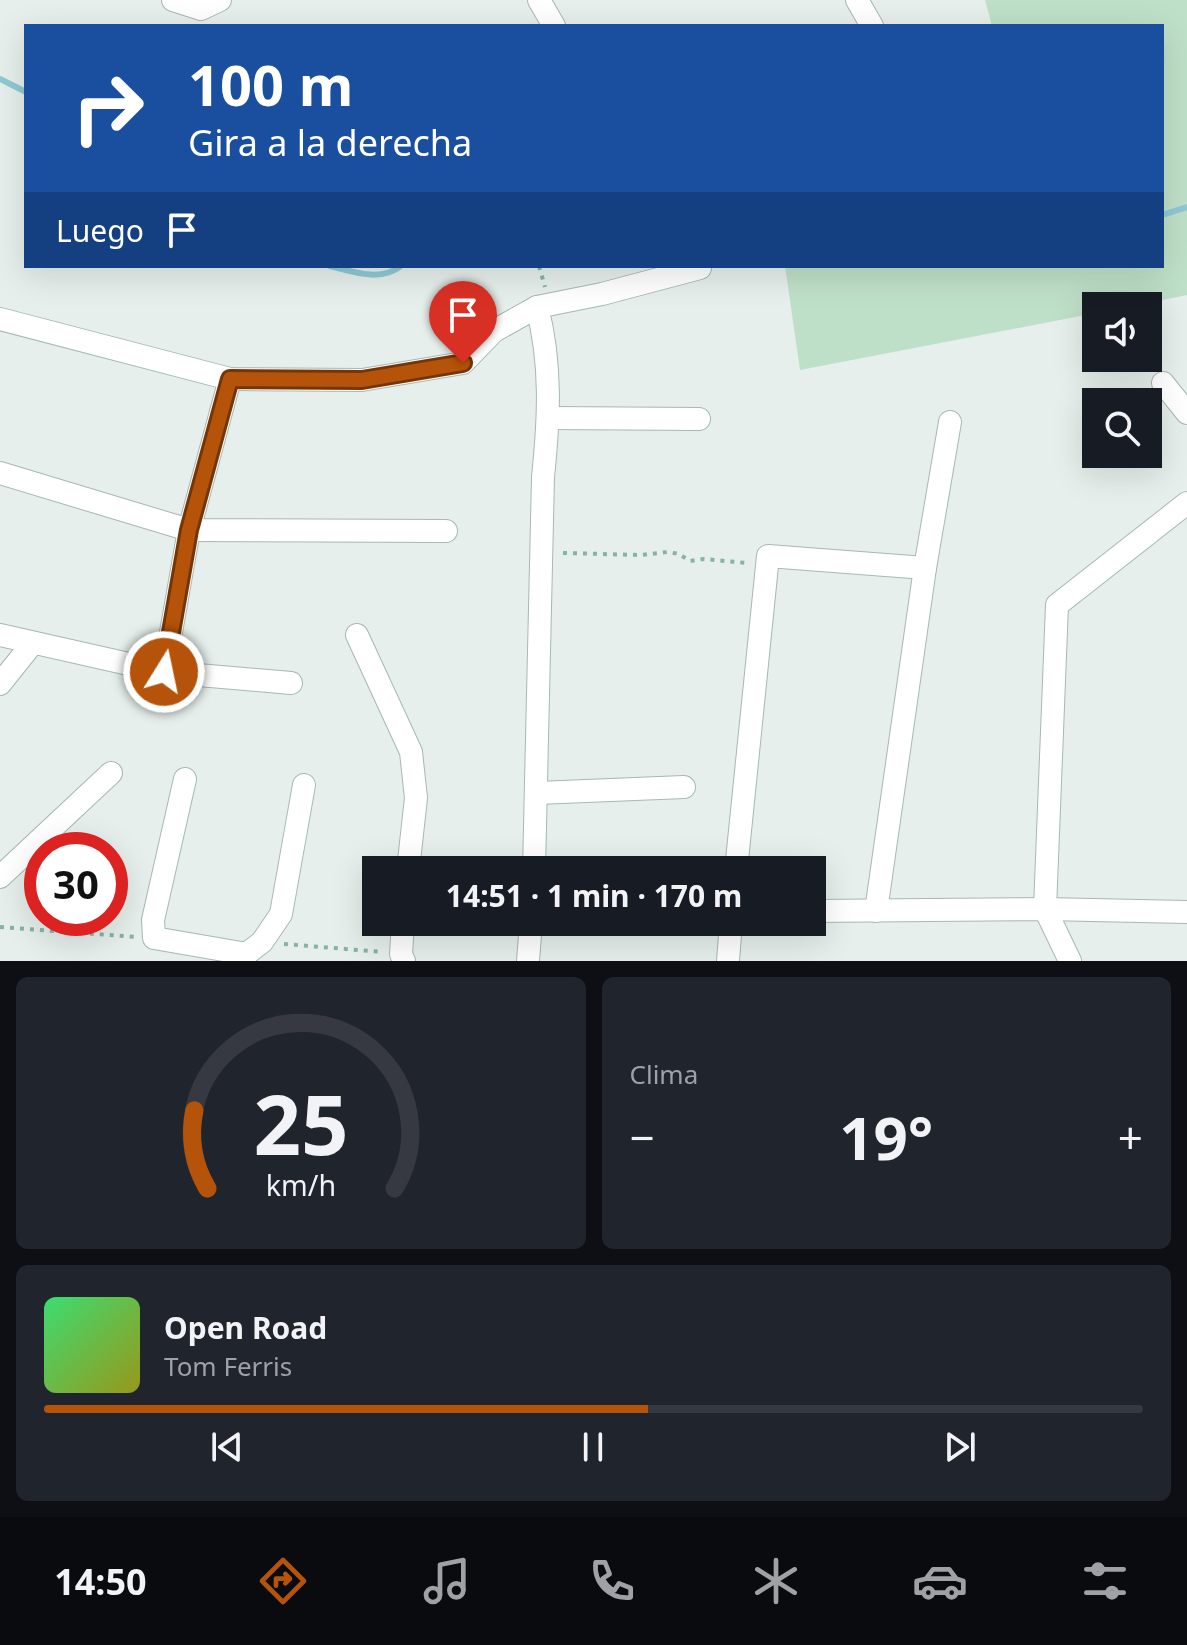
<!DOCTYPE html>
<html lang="es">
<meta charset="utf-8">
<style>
body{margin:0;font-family:"Noto Sans",sans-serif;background:#20242c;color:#f1f3f6;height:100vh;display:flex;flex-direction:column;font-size:30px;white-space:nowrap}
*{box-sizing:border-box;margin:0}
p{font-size:26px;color:#9ea1a6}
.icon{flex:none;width:44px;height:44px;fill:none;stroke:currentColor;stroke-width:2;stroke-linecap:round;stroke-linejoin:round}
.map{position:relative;height:961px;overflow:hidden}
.drawer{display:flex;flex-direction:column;gap:16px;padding:16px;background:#0d0f14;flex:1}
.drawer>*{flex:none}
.banner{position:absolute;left:24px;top:24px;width:1140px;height:244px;border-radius:0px;box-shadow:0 8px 32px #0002;background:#1a4fa0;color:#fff;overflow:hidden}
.controls{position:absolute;left:1082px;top:292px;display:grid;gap:16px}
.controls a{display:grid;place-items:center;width:80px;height:80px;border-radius:0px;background:#171b24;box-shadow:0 8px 32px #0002;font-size:40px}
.speed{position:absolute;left:24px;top:832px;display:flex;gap:16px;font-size:40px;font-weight:700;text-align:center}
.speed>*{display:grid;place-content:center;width:104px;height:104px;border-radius:50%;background:#171b24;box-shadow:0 8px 32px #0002;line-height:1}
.speed .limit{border:12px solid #d22;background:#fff;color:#111}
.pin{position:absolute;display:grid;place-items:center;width:68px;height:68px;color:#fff;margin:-82px -34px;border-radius:50% 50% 50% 0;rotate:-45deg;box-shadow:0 0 8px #0007}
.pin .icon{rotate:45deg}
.me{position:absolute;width:88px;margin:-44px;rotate:10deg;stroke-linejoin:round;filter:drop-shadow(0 0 6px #0008)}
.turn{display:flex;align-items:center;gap:28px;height:168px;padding:0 32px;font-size:36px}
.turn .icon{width:104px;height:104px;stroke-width:2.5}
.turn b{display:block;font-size:56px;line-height:68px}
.then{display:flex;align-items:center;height:76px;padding:0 32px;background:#0003;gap:16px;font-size:30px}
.big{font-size:60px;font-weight:700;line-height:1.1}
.drawer .tile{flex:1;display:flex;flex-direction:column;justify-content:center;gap:12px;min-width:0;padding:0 28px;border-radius:12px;background:#20242c}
.drawer .dial{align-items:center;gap:0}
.dial svg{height:208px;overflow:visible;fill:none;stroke:#363941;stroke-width:7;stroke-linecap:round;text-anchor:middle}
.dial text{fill:#f1f3f6;stroke:none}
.song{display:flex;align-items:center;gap:24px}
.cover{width:96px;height:96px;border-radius:12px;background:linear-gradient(135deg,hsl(140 70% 55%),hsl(60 70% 35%))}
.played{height:8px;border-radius:4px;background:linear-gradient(90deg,#b45309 55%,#363941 55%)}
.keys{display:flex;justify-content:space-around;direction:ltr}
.heat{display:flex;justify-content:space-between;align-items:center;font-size:44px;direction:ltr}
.drawer .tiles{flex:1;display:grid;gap:16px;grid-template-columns:1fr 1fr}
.tile:last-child{grid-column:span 2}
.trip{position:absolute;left:362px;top:856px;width:464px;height:80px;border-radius:0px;background:#171b24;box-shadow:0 8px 32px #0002;font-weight:700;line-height:80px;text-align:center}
.tab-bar{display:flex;height:128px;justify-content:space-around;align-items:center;background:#090b0e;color:#9ea1a6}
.tab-bar .icon{width:56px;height:56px}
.tab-bar .current{color:#b45309}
.tab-bar b{font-size:36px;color:#f1f3f6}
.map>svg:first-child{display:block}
.green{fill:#bfe0c8}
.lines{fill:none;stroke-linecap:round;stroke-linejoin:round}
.stream{stroke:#8ec9d4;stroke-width:6}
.street-casing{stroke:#a8b8b2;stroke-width:24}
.path{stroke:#86b3a5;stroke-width:4;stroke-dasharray:4 6;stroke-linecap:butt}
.street{stroke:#fff;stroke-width:22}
.route-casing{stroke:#753606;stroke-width:20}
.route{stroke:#b45309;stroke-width:14}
</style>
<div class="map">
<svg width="1187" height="961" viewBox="0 0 1187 961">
<rect width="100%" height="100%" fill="#e6efeb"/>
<polygon class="green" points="985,0 1187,0 1187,295 1133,306 1096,306 1096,313 800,370 785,266 1162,266 1162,26 992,26"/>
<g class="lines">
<g class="stream">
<polyline points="0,79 26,92"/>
<polyline points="1162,215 1187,207"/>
<path d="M330,266C353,272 381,282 401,266"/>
</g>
<g class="street-casing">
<g id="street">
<polyline points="173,0 201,9 220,0"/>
<polyline points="539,0 554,26"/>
<polyline points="857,0 872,26"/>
<polyline points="0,319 230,379 362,380 463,363 494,331 537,307 602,294 700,268"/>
<polyline points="1163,383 1187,413"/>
<polyline points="549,418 699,419"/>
<polyline points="0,473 189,530 446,531"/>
<polyline points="0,635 164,672 291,683"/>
<polyline points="357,635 411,752 416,798 408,870"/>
<polyline points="164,672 189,530 230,379"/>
<polyline points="0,684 32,644"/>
<polyline points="185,779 153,920 154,938 247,954"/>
<polyline points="537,793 684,787"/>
<path d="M534,870L543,477C549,419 552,364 537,307"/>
<polyline points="736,870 768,556 925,568"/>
<polyline points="0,877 111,773"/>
<polyline points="812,911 1045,909 1187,912"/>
<polyline points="876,911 925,568 950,422"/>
<polyline points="403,922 401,954 404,961"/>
<polyline points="237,961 262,942 281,914 304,785"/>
<polyline points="528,961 531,922"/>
<polyline points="728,961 731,922"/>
<polyline points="1070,961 1045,909 1057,605 1187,503"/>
</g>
</g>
<g class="path">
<polyline points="539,266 545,287"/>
<polyline points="563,553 641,555 668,552 679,554 690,561 704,559 747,563"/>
<polyline points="585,922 632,922"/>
<polyline points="0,927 136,937"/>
<polyline points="284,944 383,952"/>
</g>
<use href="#street" class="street"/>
</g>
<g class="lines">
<g class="route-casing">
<polyline id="route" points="164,672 189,530 230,379 362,380 463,363"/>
</g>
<use href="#route" class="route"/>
</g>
</svg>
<div class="controls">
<a><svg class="icon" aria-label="sound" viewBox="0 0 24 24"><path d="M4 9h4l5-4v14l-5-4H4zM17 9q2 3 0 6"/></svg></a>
<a><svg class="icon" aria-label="search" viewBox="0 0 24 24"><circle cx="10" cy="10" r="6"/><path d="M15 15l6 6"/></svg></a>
</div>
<div class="speed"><div class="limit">30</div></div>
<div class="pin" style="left:463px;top:363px;background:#d93025"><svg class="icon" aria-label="arrive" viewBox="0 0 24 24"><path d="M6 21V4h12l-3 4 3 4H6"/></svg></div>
<svg class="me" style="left:164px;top:672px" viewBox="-20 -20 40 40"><circle r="17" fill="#b45309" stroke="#fff" stroke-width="3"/><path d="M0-11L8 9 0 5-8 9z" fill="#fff"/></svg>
<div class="trip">14:51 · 1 min · 170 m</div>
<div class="banner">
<div class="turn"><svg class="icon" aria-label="right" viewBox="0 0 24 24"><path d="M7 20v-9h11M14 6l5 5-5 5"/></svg><div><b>100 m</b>Gira a la derecha</div></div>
<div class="then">Luego<svg class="icon" aria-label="arrive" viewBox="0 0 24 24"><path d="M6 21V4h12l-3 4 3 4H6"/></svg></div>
</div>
</div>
<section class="drawer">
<div class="tiles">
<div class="tile dial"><svg viewBox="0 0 100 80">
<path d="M14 69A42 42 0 1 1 86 69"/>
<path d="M14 69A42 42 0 0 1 9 39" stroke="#b45309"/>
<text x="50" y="56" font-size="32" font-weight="700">25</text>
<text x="50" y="72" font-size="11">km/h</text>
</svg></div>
<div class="tile"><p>Clima</p>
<div class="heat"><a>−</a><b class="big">19°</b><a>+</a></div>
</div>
<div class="tile">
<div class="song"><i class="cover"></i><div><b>Open Road</b><p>Tom Ferris</p></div></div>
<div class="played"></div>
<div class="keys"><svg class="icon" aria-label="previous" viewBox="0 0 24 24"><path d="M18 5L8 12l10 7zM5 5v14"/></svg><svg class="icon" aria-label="pause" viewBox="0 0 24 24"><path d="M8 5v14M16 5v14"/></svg><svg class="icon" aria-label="next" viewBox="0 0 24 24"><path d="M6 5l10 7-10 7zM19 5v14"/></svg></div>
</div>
</div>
</section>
<nav class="tab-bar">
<b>14:50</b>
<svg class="icon current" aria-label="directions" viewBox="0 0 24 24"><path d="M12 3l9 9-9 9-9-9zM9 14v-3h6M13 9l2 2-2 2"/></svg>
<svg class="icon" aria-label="music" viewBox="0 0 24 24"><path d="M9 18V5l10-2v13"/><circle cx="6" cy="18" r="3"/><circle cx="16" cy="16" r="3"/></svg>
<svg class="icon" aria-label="phone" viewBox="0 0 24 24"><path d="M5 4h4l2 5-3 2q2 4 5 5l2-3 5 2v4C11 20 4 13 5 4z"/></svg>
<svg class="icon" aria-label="climate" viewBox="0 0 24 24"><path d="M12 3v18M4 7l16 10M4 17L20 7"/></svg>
<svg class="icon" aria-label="car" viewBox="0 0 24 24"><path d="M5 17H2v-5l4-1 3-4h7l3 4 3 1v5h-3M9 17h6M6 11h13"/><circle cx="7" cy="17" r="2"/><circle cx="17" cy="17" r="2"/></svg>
<svg class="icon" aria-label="filters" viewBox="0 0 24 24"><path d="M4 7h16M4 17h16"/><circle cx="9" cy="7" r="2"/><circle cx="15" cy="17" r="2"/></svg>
</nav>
